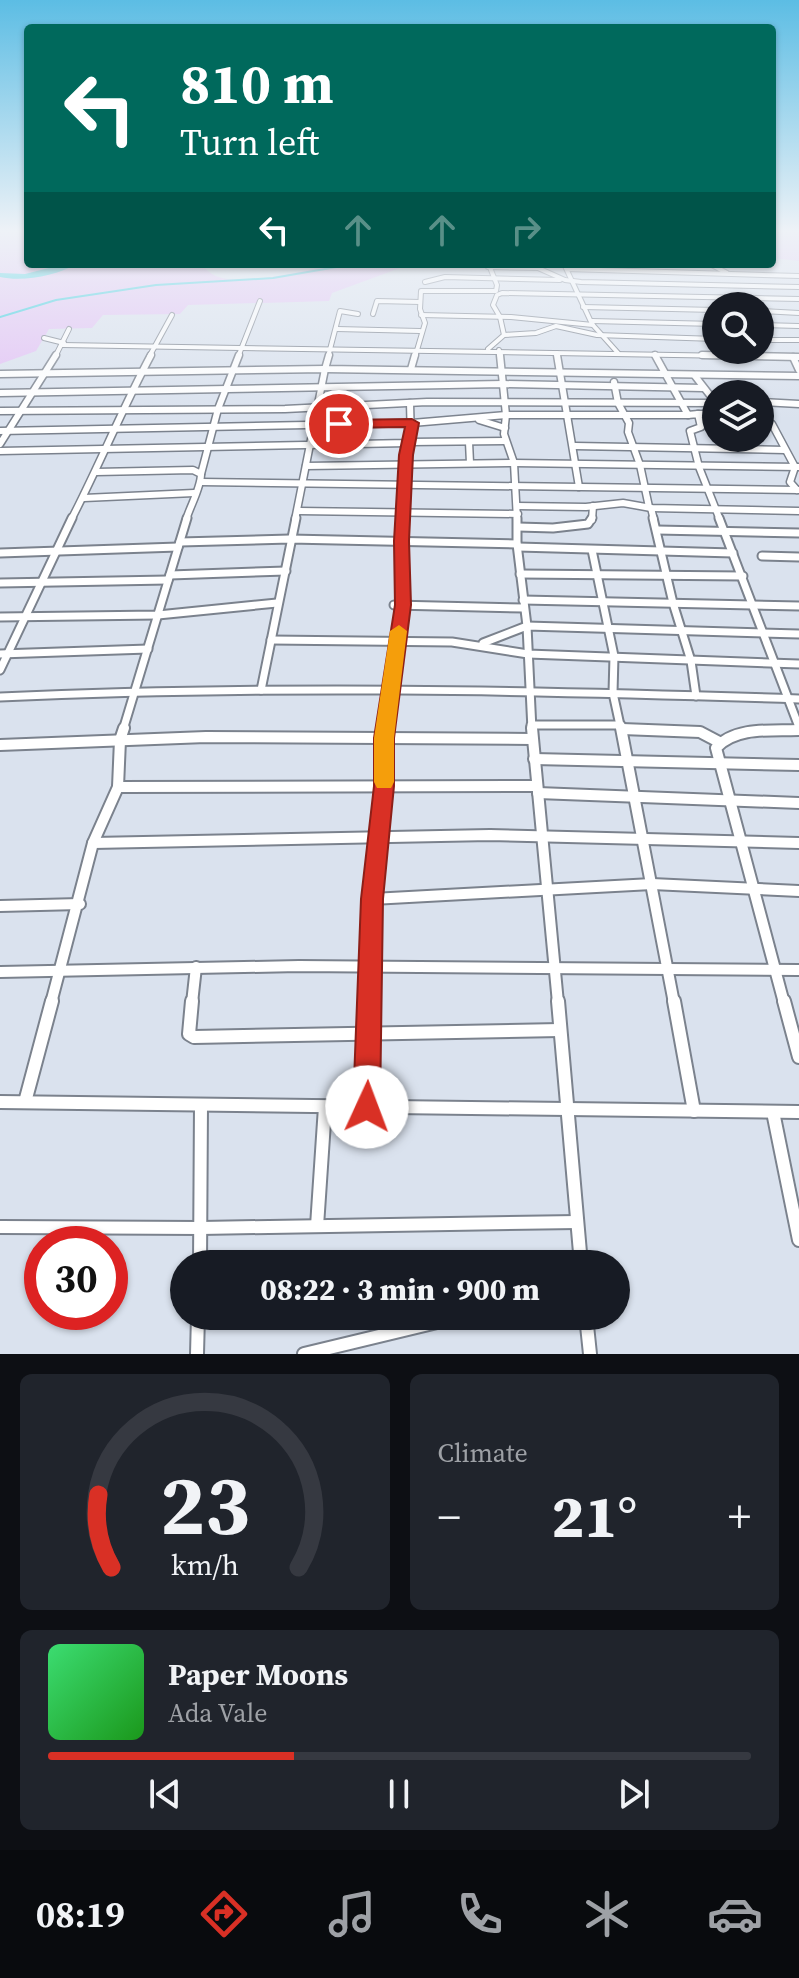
<!DOCTYPE html>
<meta charset="utf-8">
<style>
body{margin:0;font-family:"Source Serif 4",serif;background:#20242c;color:#f1f3f6;height:100vh;display:flex;flex-direction:column;font-size:30px;white-space:nowrap}
*{box-sizing:border-box;margin:0}
p{font-size:26px;color:#9ea1a6}
.icon{flex:none;width:44px;height:44px;fill:none;stroke:currentColor;stroke-width:2;stroke-linecap:round;stroke-linejoin:round}
.map{position:relative;height:1354px;overflow:hidden}
.panel{display:flex;flex-direction:column;gap:20px;padding:20px;background:#0d0f14;flex:1}
.panel>*{flex:none}
.guide{position:absolute;left:24px;top:24px;width:752px;height:244px;border-radius:8px;box-shadow:0 2px 6px #0004;background:#00695c;color:#fff;overflow:hidden}
.fabs{position:absolute;left:702px;top:292px;display:grid;gap:16px}
.fabs a{display:grid;place-items:center;width:72px;height:72px;border-radius:50%;background:#171b24;box-shadow:0 2px 6px #0004;font-size:40px}
.speed{position:absolute;left:24px;top:1226px;display:flex;gap:16px;font-size:40px;font-weight:700;text-align:center}
.speed>*{display:grid;place-content:center;width:104px;height:104px;border-radius:50%;background:#171b24;box-shadow:0 2px 6px #0004;line-height:1}
.speed .limit{border:12px solid #d22;background:#fff;color:#111}
.pin{position:absolute;display:grid;place-items:center;width:68px;height:68px;color:#fff;margin:-34px;border:4px solid #fff;border-radius:50%;box-shadow:0 2px 8px #0007}
.me{position:absolute;width:88px;margin:-44px;rotate:2deg;stroke-linejoin:round;filter:drop-shadow(0 0 6px #0008)}
.turn{display:flex;align-items:center;gap:28px;height:168px;padding:0 24px;font-size:36px}
.turn .icon{width:104px;height:104px;stroke-width:2.5}
.turn b{display:block;font-size:56px;line-height:68px}
.lanes{display:flex;align-items:center;height:76px;padding:0 24px;background:#0003;justify-content:center;gap:40px;direction:ltr}
.lanes .off{opacity:.35}
.big{font-size:60px;font-weight:800;line-height:1.1}
.panel .widget{flex:1;display:flex;flex-direction:column;justify-content:center;gap:12px;min-width:0;padding:0 28px;border-radius:12px;background:#20242c}
.panel .dial{align-items:center;gap:0}
.dial svg{height:208px;overflow:visible;fill:none;stroke:#363941;stroke-width:7;stroke-linecap:round;text-anchor:middle}
.dial text{fill:#f1f3f6;stroke:none}
.song{display:flex;align-items:center;gap:24px}
.cover{width:96px;height:96px;border-radius:12px;background:linear-gradient(135deg,hsl(140 70% 55%),hsl(120 70% 35%))}
.played{height:8px;border-radius:4px;background:linear-gradient(90deg,#d93025 35%,#363941 35%)}
.keys{display:flex;justify-content:space-around;direction:ltr}
.heat{display:flex;justify-content:space-between;align-items:center;font-size:44px;direction:ltr}
.panel .tiles{flex:1;display:grid;gap:20px;grid-template-columns:1fr 1fr}
.widget:last-child{grid-column:span 2}
.trip{position:absolute;left:170px;top:1250px;width:460px;height:80px;border-radius:40px;background:#171b24;box-shadow:0 2px 6px #0004;font-weight:800;line-height:80px;text-align:center}
.tab-bar{display:flex;height:128px;justify-content:space-around;align-items:center;background:#090b0e;color:#9ea1a6}
.tab-bar .icon{width:56px;height:56px}
.tab-bar .on{color:#d93025}
.tab-bar b{font-size:36px;color:#f1f3f6}
.map>svg:first-child{display:block}
.green{fill:#e3c1f5}
.lines{fill:none;stroke-linecap:round;stroke-linejoin:round}
.stream{stroke:#2acbdd;stroke-width:2}
.river{fill:#2acbdd;fill-rule:evenodd}
.minor-far4-casing{stroke:#7b828d;stroke-width:6}
.minor-far3-casing{stroke:#7b828d;stroke-width:9}
.minor-far2-casing{stroke:#7b828d;stroke-width:11}
.minor-far1-casing{stroke:#7b828d;stroke-width:14}
.minor-casing{stroke:#7b828d;stroke-width:16}
.minor-far4{stroke:#fff;stroke-width:4}
.minor-far3{stroke:#fff;stroke-width:6}
.minor-far2{stroke:#fff;stroke-width:7}
.minor-far1{stroke:#fff;stroke-width:10}
.minor{stroke:#fff;stroke-width:12}
.route{fill:#d93025;stroke:#8d1f18;stroke-width:2}
.slow{fill:#f59e0b}
</style>
<div class="map">
<svg width="799" height="1354" viewBox="0 0 799 1354">
<rect width="100%" height="100%" fill="#dae2ee"/>
<g class="green">
<path d="M0,230H28V264H210L205,268C227,296 311,266 343,264C366,263 389,264 411,264L332,293L329,301L188,305L180,314L103,315L92,328L49,329L36,351L0,364Z"/>
<polygon points="772,230 799,230 799,261 772,258"/>
</g>
<g class="lines">
<polyline class="stream" points="0,317 56,300 156,285 273,278 354,264"/>
<path class="river" d="M65,264H76C56,276 23,282 0,277V273L25,274Z"/>
<g class="minor-far4-casing">
<g id="minor-far4">
<polyline points="564,264 592,324 618,353"/>
<polyline points="710,264 727,273"/>
<polyline points="488,267 538,268 565,280 581,282 799,287"/>
<polyline points="567,269 799,276"/>
<polyline points="425,282 445,277 560,280"/>
<polyline points="583,307 716,310"/>
<polyline points="760,311 799,313"/>
<polyline points="373,314 377,301 420,302"/>
<polyline points="421,315 511,317 593,325"/>
<polyline points="592,321 716,324"/>
<polyline points="760,325 799,326"/>
<polyline points="337,329 420,331"/>
<polyline points="504,335 536,333 556,326 597,335 716,339"/>
<polyline points="44,338 64,343"/>
<polyline points="760,340 799,340"/>
<polyline points="62,345 796,357"/>
<polyline points="488,349 504,335 500,317 493,305 497,295 502,293 799,299"/>
<polyline points="499,350 500,357"/>
<polyline points="557,353 558,357"/>
<polyline points="55,357 69,329"/>
<polyline points="149,357 172,315"/>
<polyline points="238,357 260,301"/>
<polyline points="328,357 340,311 358,314"/>
<polyline points="415,357 425,323 420,309 421,291 496,291 497,285 489,265"/>
</g>
</g>
<g class="minor-far3-casing">
<g id="minor-far3">
<polyline points="329,355 325,369 799,376"/>
<polyline points="500,355 506,415 504,434 514,463 517,520"/>
<polyline points="557,355 579,487"/>
<polyline points="655,355 688,415 698,414 701,427 690,431 699,467 720,520"/>
<polyline points="702,355 799,357"/>
<polyline points="793,357 799,370"/>
<polyline points="411,369 415,355"/>
<polyline points="0,374 325,369 295,520"/>
<polyline points="614,382 618,403 629,423 628,432 640,465 649,507"/>
<polyline points="0,393 503,384 703,388"/>
<polyline points="760,402 799,404"/>
<polyline points="0,411 285,409 427,402 716,403 695,376"/>
<polyline points="698,414 716,414"/>
<polyline points="479,420 505,428"/>
<polyline points="760,424 772,424 795,467 790,482 797,490"/>
<polyline points="0,431 412,423 506,415 688,415"/>
<polyline points="410,442 505,441"/>
<polyline points="469,442 470,463"/>
<polyline points="0,444 56,355"/>
<polyline points="575,446 785,450"/>
<polyline points="0,451 408,443 411,441 410,403"/>
<polyline points="306,466 514,463 799,467"/>
<path d="M96,472L193,470L201,474C201,488 190,506 186,520"/>
<polyline points="201,474 218,409 239,355"/>
<polyline points="201,482 799,490"/>
<polyline points="84,498 194,493"/>
<polyline points="517,506 586,507 623,503 651,508 799,511"/>
<polyline points="651,508 654,520"/>
<polyline points="299,511 518,514"/>
<path d="M71,520C99,466 122,409 151,355"/>
<polyline points="403,520 408,443"/>
<polyline points="592,520 593,506"/>
</g>
</g>
<g class="minor-far2-casing">
<g id="minor-far2">
<polyline points="517,518 517,544 527,626 532,730"/>
<polyline points="653,518 673,603 691,661 696,696"/>
<polyline points="719,518 799,727"/>
<polyline points="518,527 553,528 588,524 592,518"/>
<polyline points="657,530 799,533"/>
<polyline points="180,542 290,539 517,544"/>
<polyline points="518,547 733,553"/>
<polyline points="592,550 614,656 613,693 621,730"/>
<polyline points="0,553 178,547"/>
<polyline points="762,556 799,557"/>
<polyline points="520,574 743,576"/>
<polyline points="170,575 286,571"/>
<polyline points="0,583 168,580"/>
<polyline points="523,600 799,606"/>
<polyline points="394,605 524,608"/>
<polyline points="0,617 158,615 277,603"/>
<polyline points="271,640 452,642 528,654 799,664"/>
<polyline points="483,643 527,626 799,634"/>
<polyline points="0,654 148,649"/>
<polyline points="0,670 72,518"/>
<polyline points="261,690 296,518"/>
<path d="M0,697C266,685 533,690 799,699"/>
<polyline points="531,725 621,725"/>
<polyline points="622,729 652,730"/>
<polyline points="123,730 187,518"/>
<polyline points="385,730 403,605 403,518"/>
<polyline points="793,730 799,730"/>
</g>
</g>
<g class="minor-far1-casing">
<g id="minor-far1">
<polyline points="532,728 558,1003"/>
<polyline points="621,728 674,1003"/>
<polyline points="622,729 700,732 719,742"/>
<polyline points="0,745 206,737 532,739"/>
<polyline points="534,759 799,765"/>
<polyline points="118,787 537,786"/>
<polyline points="538,793 799,803"/>
<polyline points="93,843 490,835 799,843"/>
<polyline points="372,899 652,884 799,891"/>
<polyline points="0,906 80,904"/>
<polyline points="0,972 299,966 799,970"/>
<polyline points="51,1003 93,843 118,787 120,740 124,728"/>
<polyline points="192,1003 196,967"/>
<polyline points="370,1003 372,899 384,786 385,728"/>
<path d="M784,1003L716,748C735,726 773,731 799,730"/>
</g>
</g>
<g class="minor-casing">
<g id="minor">
<polyline points="192,1001 189,1034 194,1037 560,1030"/>
<polyline points="558,1001 581,1264"/>
<polyline points="674,1001 694,1111"/>
<polyline points="784,1001 799,1057"/>
<polyline points="0,1102 799,1112"/>
<polyline points="25,1102 52,1001"/>
<polyline points="367,1107 370,1001"/>
<polyline points="773,1112 799,1240"/>
<polyline points="317,1226 325,1107"/>
<polyline points="0,1227 201,1228 577,1222"/>
<polyline points="200,1264 201,1105"/>
<polyline points="586,1316 590,1354"/>
<polyline points="197,1354 198,1316"/>
<polyline points="304,1354 462,1316"/>
</g>
</g>
<use href="#minor-far4" class="minor-far4"/>
<use href="#minor-far3" class="minor-far3"/>
<use href="#minor-far2" class="minor-far2"/>
<use href="#minor-far1" class="minor-far1"/>
<use href="#minor" class="minor"/>
</g>
<linearGradient id="sky" x2="0" y2="1"><stop stop-color="#5cbde4"/><stop offset="0.55" stop-color="#eef2f7"/><stop offset="1" stop-color="#eef2f7" stop-opacity="0"/></linearGradient>
<rect width="799" height="420" fill="url(#sky)"/>
<polygon class="route" points="412,419 419,423 413,455 409,541 411,605 394,738 394,786 383,899 380,1107 376,1117 367,1121 357,1117 353,1107 361,899 374,786 374,738 395,605 394,541 399,455 405,427 339,428 332,424 339,420"/>
<polygon class="slow" points="399,625 407,631 394,738 394,782 391,788 377,788 374,782 374,738 390,631"/>
</svg>
<div class="fabs">
<a><svg class="icon" aria-label="search" viewBox="0 0 24 24"><circle cx="10" cy="10" r="6"/><path d="M15 15l6 6"/></svg></a>
<a><svg class="icon" aria-label="layers" viewBox="0 0 24 24"><path d="M12 4l9 5-9 5-9-5zM3 14l9 5 9-5"/></svg></a>
</div>
<div class="speed"><div class="limit">30</div></div>
<div class="pin" style="left:339px;top:424px;background:#d93025"><svg class="icon" aria-label="arrive" viewBox="0 0 24 24"><path d="M6 21V4h12l-3 4 3 4H6"/></svg></div>
<svg class="me" style="left:367px;top:1107px" viewBox="-20 -20 40 40"><circle r="19" fill="#fff"/><path d="M0-13L10 11 0 6-10 11z" fill="#d93025"/></svg>
<div class="trip">08:22 · 3 min · 900 m</div>
<div class="guide">
<div class="turn"><svg class="icon" aria-label="left" viewBox="0 0 24 24"><path d="M17 20v-9H6M10 6l-5 5 5 5"/></svg><div><b>810 m</b>Turn left</div></div>
<div class="lanes"><svg class="icon" aria-label="left" viewBox="0 0 24 24"><path d="M17 20v-9H6M10 6l-5 5 5 5"/></svg><svg class="icon off" aria-label="ahead" viewBox="0 0 24 24"><path d="M12 20V5M6 11l6-6 6 6"/></svg><svg class="icon off" aria-label="ahead" viewBox="0 0 24 24"><path d="M12 20V5M6 11l6-6 6 6"/></svg><svg class="icon off" aria-label="right" viewBox="0 0 24 24"><path d="M7 20v-9h11M14 6l5 5-5 5"/></svg></div>
</div>
</div>
<section class="panel">
<div class="tiles">
<div class="widget dial"><svg viewBox="0 0 100 80">
<path d="M14 69A42 42 0 1 1 86 69"/>
<path d="M14 69A42 42 0 0 1 9 41" stroke="#d93025"/>
<text x="50" y="56" font-size="32" font-weight="700">23</text>
<text x="50" y="72" font-size="11">km/h</text>
</svg></div>
<div class="widget"><p>Climate</p>
<div class="heat"><a>−</a><b class="big">21°</b><a>+</a></div>
</div>
<div class="widget">
<div class="song"><i class="cover"></i><div><b>Paper Moons</b><p>Ada Vale</p></div></div>
<div class="played"></div>
<div class="keys"><svg class="icon" aria-label="previous" viewBox="0 0 24 24"><path d="M18 5L8 12l10 7zM5 5v14"/></svg><svg class="icon" aria-label="pause" viewBox="0 0 24 24"><path d="M8 5v14M16 5v14"/></svg><svg class="icon" aria-label="next" viewBox="0 0 24 24"><path d="M6 5l10 7-10 7zM19 5v14"/></svg></div>
</div>
</div>
</section>
<nav class="tab-bar">
<b>08:19</b>
<svg class="icon on" aria-label="directions" viewBox="0 0 24 24"><path d="M12 3l9 9-9 9-9-9zM9 14v-3h6M13 9l2 2-2 2"/></svg>
<svg class="icon" aria-label="music" viewBox="0 0 24 24"><path d="M9 18V5l10-2v13"/><circle cx="6" cy="18" r="3"/><circle cx="16" cy="16" r="3"/></svg>
<svg class="icon" aria-label="phone" viewBox="0 0 24 24"><path d="M5 4h4l2 5-3 2q2 4 5 5l2-3 5 2v4C11 20 4 13 5 4z"/></svg>
<svg class="icon" aria-label="climate" viewBox="0 0 24 24"><path d="M12 3v18M4 7l16 10M4 17L20 7"/></svg>
<svg class="icon" aria-label="car" viewBox="0 0 24 24"><path d="M5 17H2v-5l4-1 3-4h7l3 4 3 1v5h-3M9 17h6M6 11h13"/><circle cx="7" cy="17" r="2"/><circle cx="17" cy="17" r="2"/></svg>
</nav>
